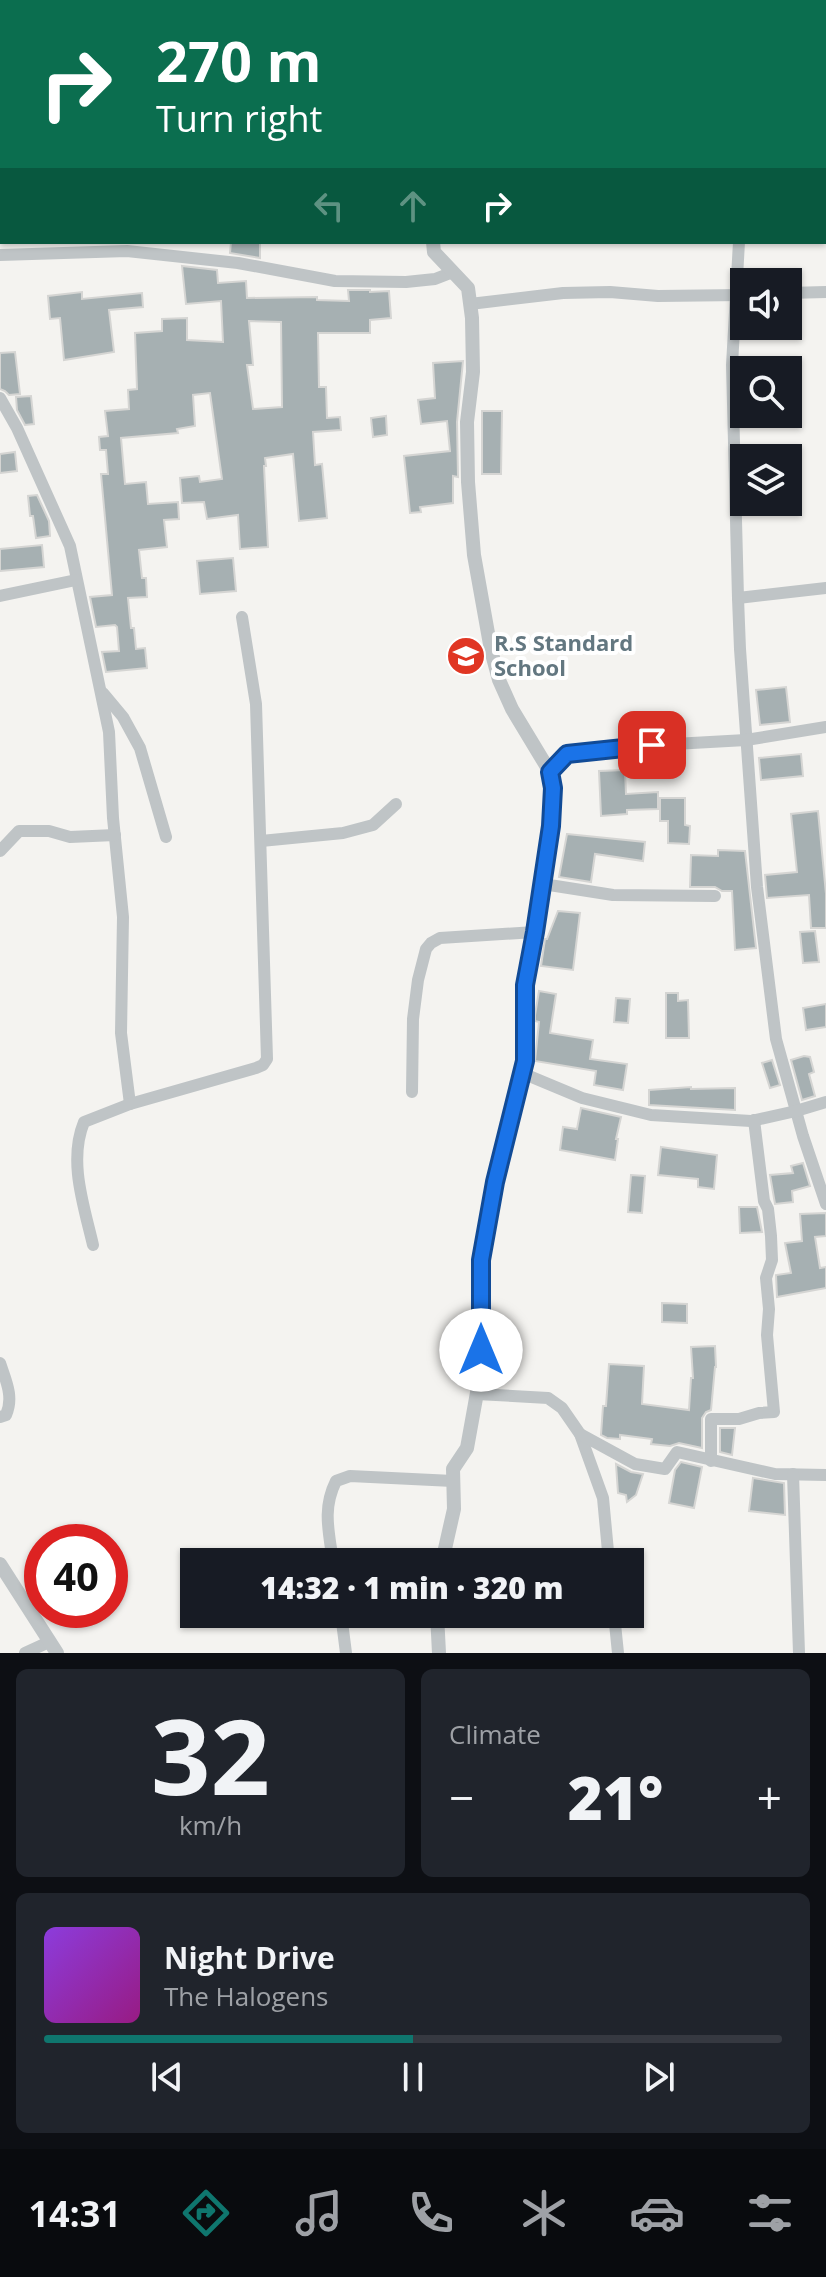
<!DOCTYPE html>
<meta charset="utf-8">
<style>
body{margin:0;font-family:"Open Sans",sans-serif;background:#20242c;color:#f1f3f6;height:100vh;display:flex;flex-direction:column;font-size:30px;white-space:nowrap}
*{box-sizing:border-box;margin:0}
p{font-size:26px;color:#9ea1a6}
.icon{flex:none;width:44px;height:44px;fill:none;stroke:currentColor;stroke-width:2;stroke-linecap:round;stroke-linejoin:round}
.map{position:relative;height:1653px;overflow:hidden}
.side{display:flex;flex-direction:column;gap:16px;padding:16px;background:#0d0f14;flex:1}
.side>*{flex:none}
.banner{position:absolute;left:0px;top:0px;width:826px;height:244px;box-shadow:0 2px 6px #0004;background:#0b6e4f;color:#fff;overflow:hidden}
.fabs{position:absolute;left:730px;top:268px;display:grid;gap:16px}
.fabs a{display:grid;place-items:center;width:72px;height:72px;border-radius:0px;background:#171b24;box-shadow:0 2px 6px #0004;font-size:40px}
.speed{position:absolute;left:24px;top:1524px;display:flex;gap:16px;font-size:40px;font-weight:700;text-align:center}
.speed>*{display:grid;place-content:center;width:104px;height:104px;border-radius:50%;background:#171b24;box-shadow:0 2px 6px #0004;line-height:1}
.speed .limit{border:12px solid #d22;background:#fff;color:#111}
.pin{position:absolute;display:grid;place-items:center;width:68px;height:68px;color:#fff;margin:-34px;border-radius:16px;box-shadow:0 4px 12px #0006}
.me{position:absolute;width:88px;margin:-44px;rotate:0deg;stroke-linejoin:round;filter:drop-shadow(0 0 6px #0008)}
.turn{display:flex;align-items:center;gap:28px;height:168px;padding:0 24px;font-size:36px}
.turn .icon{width:104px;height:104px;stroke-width:2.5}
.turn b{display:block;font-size:56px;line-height:68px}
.lanes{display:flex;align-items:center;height:76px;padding:0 24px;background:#0003;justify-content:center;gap:40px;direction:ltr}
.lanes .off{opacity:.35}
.big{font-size:60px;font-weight:800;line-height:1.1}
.side .widget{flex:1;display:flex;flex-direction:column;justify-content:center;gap:12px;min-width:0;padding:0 28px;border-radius:12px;background:#20242c}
.side .dial{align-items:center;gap:0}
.dial b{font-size:104px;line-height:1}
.song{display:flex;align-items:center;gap:24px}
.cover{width:96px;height:96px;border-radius:12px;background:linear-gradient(135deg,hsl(270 70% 55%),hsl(310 70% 35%))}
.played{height:8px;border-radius:4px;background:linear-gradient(90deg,#0f766e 50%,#363941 50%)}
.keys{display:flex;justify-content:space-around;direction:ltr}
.heat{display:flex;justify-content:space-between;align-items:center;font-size:44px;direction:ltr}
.side .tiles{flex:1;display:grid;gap:16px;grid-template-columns:1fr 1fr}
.widget:last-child{grid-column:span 2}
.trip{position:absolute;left:180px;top:1548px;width:464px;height:80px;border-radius:0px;background:#171b24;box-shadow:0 2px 6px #0004;font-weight:800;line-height:80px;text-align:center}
.tabs{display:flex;height:128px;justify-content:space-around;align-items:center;background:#090b0e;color:#9ea1a6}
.tabs .icon{width:56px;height:56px}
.tabs .on{color:#0f766e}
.tabs b{font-size:36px;color:#f1f3f6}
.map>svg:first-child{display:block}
.building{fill:#a6b0b2;stroke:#d5d5d3;stroke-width:2;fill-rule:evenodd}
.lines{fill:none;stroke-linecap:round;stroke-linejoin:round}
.trunk-casing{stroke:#b2b6b8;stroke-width:24}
.minor{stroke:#bfc4c6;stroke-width:12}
.tertiary{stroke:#bfc4c6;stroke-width:14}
.trunk{stroke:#fff;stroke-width:20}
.route-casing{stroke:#114b97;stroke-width:20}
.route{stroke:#1a73e8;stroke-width:14}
.labels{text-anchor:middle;stroke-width:8;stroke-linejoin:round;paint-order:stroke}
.poi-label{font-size:22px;font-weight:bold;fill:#637780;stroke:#fff;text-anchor:start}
</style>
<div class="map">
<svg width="826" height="1653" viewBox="0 0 826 1653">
<rect width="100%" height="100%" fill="#f4f3f0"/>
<g class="building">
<polygon points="231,242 260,242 260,258 230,253"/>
<path d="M182,266L217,270L218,283L246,281L247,298L317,297V300L349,301L348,290H370V292L389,291L391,318L370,320V333H318L319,387H326L327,418L340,417L341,430L313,432L315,465L322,464L327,518L299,521L293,454L265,458L266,466H264L268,547L240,549L238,515L207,519L204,502L182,503L180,478L199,476L200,482L222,479L210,393L193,395L195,426L177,429L178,433L121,438L125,484L146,482L148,504L178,502L179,519L164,520L167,547L139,550L142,578H146L147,597L128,598L131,628H134L136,649L145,648L147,668L106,672L102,652L119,651L117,627L115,625L96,627L90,597L112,595L101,474H108L106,450H100L99,437L108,436L105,411L129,409L128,390L137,389L135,333L162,331V319L187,318V340L223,342L221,301L186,304ZM249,321L281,322L282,407L253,409L247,365H253Z"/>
<polygon points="82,292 82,299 142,293 143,307 109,310 114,352 64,360 60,318 50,319 48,296"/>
<polygon points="15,352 20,394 9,395 5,391 0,389 0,353"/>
<polygon points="463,361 457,422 458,477 453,476 453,503 420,507 421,512 410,513 404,456 450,451 447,421 421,424 418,400 435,398 433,363"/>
<polygon points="31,396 34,424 25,425 17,410 16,397"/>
<polygon points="482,411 502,411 501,474 482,474"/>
<polygon points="386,416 387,435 373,437 371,418"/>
<polygon points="15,452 17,471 0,473 0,454"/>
<polygon points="37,495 49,521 50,536 36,538 33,516 30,516 28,496"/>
<polygon points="42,545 44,567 0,571 0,549"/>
<polygon points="233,558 236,591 200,594 197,561"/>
<polygon points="786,687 790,722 760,725 756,690"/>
<polygon points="801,754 803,776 761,780 759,758"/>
<polygon points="625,770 626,794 658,792 658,809 627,810 627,814 601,816 599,771"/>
<polygon points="660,798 685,798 685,825 690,826 689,844 668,843 668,821 660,821"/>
<polygon points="818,811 826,894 826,928 811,928 809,895 767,898 765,875 797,872 791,814"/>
<polygon points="567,834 645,842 643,861 595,854 591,882 559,877"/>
<polygon points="718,850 745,851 756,948 735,950 732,891 722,891 715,887 690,887 691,855 718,856"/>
<polygon points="558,911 580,913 573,970 541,966 545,939 547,939"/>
<polygon points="815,931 819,962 803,963 800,932"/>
<polygon points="539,991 556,994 550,1033 593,1040 590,1059 627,1064 623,1090 594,1085 596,1071 535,1061 539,1022 535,1021 535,1015"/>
<polygon points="666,993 678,993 678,1001 688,1000 689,1038 666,1038"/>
<polygon points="616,998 630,999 628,1023 614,1022"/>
<polygon points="826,1004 826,1027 806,1030 803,1008"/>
<polygon points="804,1056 810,1057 814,1072 809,1074 815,1096 802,1100 791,1060"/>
<polygon points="772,1060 780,1085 770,1088 762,1063"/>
<polygon points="691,1087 691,1089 735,1088 735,1110 649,1105 649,1090"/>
<polygon points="581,1108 621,1117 616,1139 618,1139 615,1160 560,1150 563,1127 577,1129"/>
<polygon points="661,1147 717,1155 714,1189 698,1187 698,1179 658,1175"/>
<polygon points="803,1163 810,1186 792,1191 793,1202 775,1204 770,1175 793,1173 791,1166"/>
<polygon points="631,1175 645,1176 642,1213 628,1212"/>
<polygon points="739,1207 757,1207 762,1232 740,1233"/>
<polygon points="826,1213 826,1236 815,1237 820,1268 826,1267 826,1288 777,1297 776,1275 791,1273 785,1243 802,1241 800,1214"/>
<polygon points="662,1303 687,1304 687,1323 662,1322"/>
<polygon points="715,1346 716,1367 715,1367 711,1410 706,1412 702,1418 702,1448 679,1443 670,1446 651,1444 652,1439 620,1435 620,1439 607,1438 601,1435 603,1406 606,1406 609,1364 644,1366 642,1404 689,1410 691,1378 693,1378 691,1347"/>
<polygon points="720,1428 735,1428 732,1455 720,1452"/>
<polygon points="681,1462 702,1467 694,1508 669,1503 675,1470"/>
<polygon points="616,1464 631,1472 643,1474 636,1495 627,1502 626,1495 618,1493"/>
<polygon points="753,1478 784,1483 785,1515 749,1511"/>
</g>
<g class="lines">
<g class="trunk-casing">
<g id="trunk">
<polyline points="519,0 523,2"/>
<polyline points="824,32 826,32"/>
</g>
</g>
<g class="minor">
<polyline points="744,0 744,2"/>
<polyline points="739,242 732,365 738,598 740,649 757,887 776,1039 803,1136 826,1204"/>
<polyline points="0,255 127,251 238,263 335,281 406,282 435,279 453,272"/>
<polyline points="788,293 826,292"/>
<polyline points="470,304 563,293 610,292 658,296 742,295"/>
<polyline points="0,398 17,428 70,546 109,732 113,818 123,917 121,1033 130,1104"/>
<polyline points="0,596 76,580"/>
<polyline points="738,598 826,588"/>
<polyline points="103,693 123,717 140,748 166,837"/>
<polyline points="550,772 567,754 620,747 746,740 826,727"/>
<polyline points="261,841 343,833 373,825 396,804"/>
<polyline points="0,851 19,831 49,831 70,837 115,835"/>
<polyline points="543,884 613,895 715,896"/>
<polyline points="522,1073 582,1098 651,1115 751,1121 796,1111 826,1102"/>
<polyline points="412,1092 413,1019 418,980 426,949 431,943 440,938 535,932"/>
<path d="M93,1245C84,1206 68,1161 84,1122L130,1104L256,1068L263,1065L267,1059L256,704L242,617"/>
<path d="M0,1363C6,1381 14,1397 6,1415L0,1417"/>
<polyline points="477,1394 548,1398 562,1408 580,1434 603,1498 609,1562"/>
<polyline points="580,1434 635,1464 665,1469 677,1452 775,1474 826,1475"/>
<polyline points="711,1461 711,1419 739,1419 759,1413 774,1412 767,1335 769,1309 766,1278 772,1260 771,1236 768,1209 764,1201 754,1120"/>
<polyline points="793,1474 799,1653"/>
<path d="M333,1562C329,1532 322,1509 336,1481L350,1476L453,1481"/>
<polyline points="341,1614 346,1653"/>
<polyline points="614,1614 618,1653"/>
<polyline points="25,1653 49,1642"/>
</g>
<g class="tertiary">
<polyline points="438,2 439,0"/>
<polyline points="433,242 434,252 468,288 472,318 473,372 467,422 468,482 474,555 491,650 499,680 512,709 550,772 553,788 551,826 543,884 525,985 525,1061 495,1182 481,1260 480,1376 467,1448 453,1469 454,1509 442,1562"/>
<polyline points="0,1564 57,1653"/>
<polyline points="437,1614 439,1653"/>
</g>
<use href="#trunk" class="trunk"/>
</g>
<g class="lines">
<g class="route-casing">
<polyline id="route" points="481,1350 481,1260 495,1182 525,1061 525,985 535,932 551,826 553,788 550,772 567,754 652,745"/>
</g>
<use href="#route" class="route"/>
</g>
<defs>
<g id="school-disc" transform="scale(2)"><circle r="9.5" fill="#e03623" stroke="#fff"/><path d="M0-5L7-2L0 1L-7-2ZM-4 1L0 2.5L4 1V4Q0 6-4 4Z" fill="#fff"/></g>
</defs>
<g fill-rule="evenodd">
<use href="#school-disc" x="466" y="656"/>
</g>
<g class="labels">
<g class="poi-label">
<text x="494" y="651">R.S Standard<tspan x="494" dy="25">School</tspan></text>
</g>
</g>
</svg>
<div class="fabs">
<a><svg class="icon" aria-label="sound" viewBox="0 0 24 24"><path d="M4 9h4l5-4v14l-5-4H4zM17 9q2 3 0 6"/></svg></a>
<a><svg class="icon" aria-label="search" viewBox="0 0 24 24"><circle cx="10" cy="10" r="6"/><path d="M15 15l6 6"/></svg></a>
<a><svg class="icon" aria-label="layers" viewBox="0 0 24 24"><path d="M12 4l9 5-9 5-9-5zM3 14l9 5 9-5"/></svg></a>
</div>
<div class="speed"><div class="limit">40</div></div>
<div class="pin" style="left:652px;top:745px;background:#d93025"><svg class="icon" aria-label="arrive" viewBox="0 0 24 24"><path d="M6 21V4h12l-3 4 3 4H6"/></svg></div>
<svg class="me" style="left:481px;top:1350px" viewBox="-20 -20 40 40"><circle r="19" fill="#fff"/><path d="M0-13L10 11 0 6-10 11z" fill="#1a73e8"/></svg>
<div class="trip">14:32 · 1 min · 320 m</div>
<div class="banner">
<div class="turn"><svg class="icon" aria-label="right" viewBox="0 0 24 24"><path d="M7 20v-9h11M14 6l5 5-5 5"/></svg><div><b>270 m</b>Turn right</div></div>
<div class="lanes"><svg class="icon off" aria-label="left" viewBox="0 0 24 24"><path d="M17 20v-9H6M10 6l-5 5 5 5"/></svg><svg class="icon off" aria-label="ahead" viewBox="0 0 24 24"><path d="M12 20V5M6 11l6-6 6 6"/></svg><svg class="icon" aria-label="right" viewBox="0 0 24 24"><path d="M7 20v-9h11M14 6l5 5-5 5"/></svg></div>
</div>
</div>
<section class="side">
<div class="tiles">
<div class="widget dial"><b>32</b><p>km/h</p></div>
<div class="widget"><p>Climate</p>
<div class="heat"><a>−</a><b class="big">21°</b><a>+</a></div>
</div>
<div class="widget">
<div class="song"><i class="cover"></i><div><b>Night Drive</b><p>The Halogens</p></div></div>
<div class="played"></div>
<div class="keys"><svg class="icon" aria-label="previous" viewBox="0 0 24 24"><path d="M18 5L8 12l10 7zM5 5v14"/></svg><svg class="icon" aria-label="pause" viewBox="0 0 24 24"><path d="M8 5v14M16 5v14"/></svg><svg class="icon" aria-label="next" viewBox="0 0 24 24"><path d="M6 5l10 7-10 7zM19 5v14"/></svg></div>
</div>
</div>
</section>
<nav class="tabs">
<b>14:31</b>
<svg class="icon on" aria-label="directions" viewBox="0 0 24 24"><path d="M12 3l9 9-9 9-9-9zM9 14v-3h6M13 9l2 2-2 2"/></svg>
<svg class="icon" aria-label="music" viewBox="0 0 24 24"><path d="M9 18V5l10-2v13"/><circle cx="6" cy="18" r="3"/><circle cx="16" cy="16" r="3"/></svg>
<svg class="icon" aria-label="phone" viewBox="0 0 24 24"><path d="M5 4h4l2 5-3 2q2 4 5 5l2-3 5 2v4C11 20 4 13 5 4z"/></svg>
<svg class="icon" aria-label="climate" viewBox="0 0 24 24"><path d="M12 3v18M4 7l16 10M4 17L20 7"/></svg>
<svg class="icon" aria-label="car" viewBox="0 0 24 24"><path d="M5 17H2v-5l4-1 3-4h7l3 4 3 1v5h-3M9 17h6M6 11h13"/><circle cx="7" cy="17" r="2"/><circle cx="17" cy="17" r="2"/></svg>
<svg class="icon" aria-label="filters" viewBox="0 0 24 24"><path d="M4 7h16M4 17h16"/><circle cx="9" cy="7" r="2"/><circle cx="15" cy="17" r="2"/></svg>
</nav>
